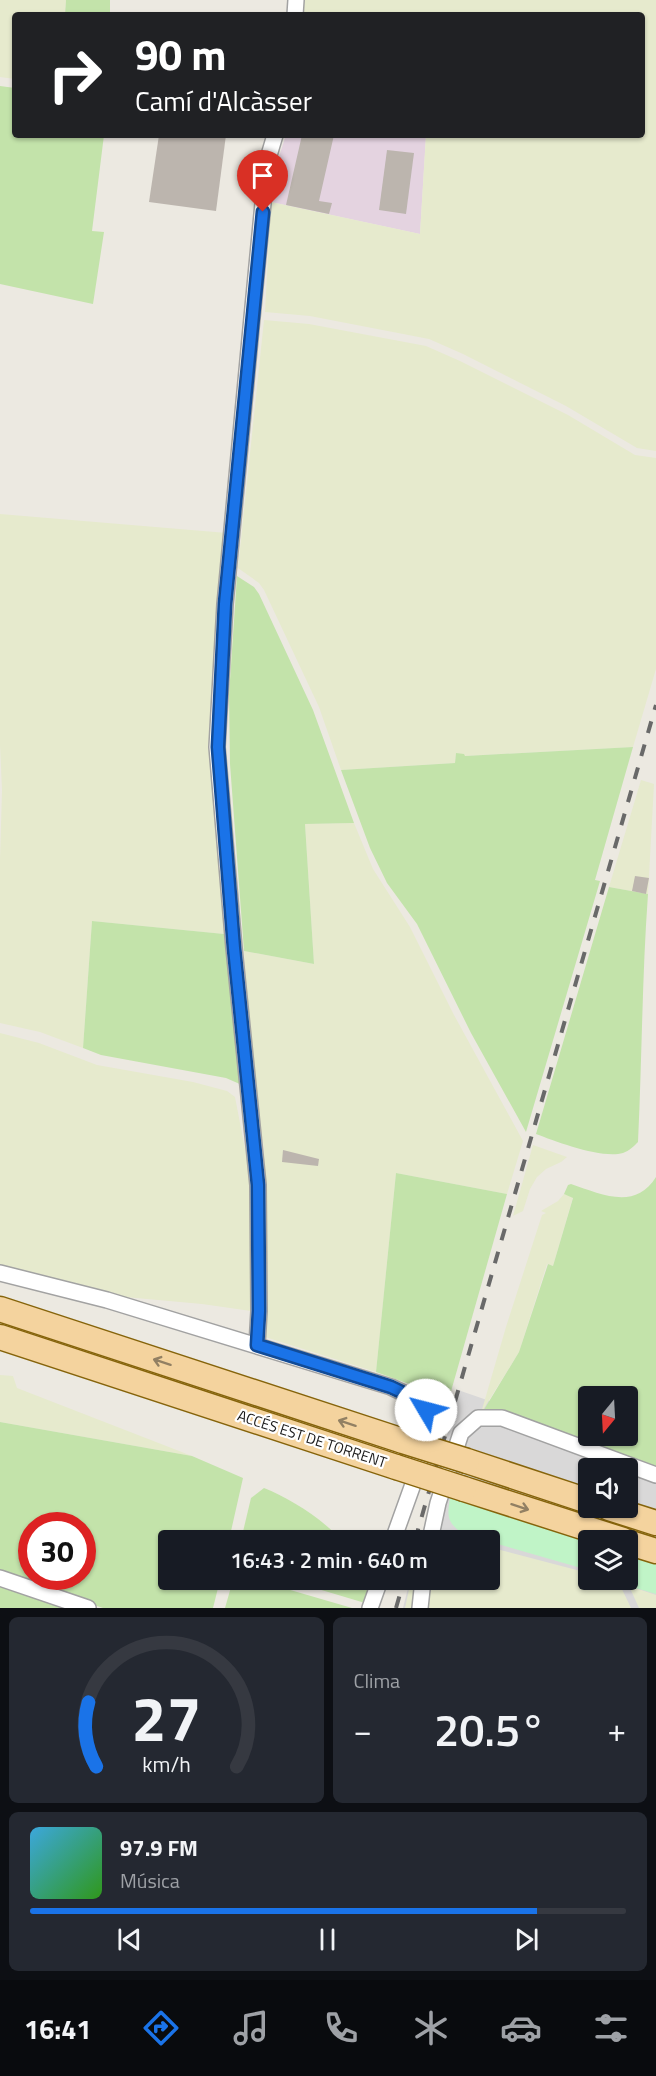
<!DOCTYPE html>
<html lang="es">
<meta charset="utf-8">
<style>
body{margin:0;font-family:"Titillium Web",sans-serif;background:#242831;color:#f1f3f6;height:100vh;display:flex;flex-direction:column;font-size:22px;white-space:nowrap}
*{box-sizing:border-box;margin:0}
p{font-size:20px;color:#9ea1a6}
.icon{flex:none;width:33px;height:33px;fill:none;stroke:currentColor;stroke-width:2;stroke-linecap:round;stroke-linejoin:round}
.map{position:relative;height:1608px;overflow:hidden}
.drawer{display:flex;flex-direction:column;gap:9px;padding:9px;background:#0d0f14;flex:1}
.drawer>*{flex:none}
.guide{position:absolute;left:12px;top:12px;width:633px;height:126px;border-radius:6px;box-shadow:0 2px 4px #0004;background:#202124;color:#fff;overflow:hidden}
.needle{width:39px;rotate:198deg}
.fabs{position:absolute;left:578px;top:1386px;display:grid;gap:12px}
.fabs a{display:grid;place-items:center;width:60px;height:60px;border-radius:6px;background:#171b24;box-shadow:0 2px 4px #0004;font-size:30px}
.speed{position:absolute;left:18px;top:1512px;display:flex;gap:12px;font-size:30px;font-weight:700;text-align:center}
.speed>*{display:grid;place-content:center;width:78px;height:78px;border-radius:50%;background:#171b24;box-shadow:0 2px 4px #0004;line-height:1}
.speed .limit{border:9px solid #d22;background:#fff;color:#111}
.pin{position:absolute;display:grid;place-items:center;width:51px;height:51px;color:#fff;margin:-62px -26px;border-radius:50% 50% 50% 0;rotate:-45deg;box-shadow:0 0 6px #0007}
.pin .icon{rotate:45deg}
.me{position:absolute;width:66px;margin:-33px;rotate:307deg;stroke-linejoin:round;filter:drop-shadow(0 0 4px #0008)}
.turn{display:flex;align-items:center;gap:21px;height:126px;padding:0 24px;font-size:27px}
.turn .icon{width:78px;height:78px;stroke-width:2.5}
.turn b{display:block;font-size:42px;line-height:51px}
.big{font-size:45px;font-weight:600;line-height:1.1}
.drawer .tile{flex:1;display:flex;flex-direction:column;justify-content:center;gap:9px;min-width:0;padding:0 21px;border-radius:9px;background:#242831}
.drawer .dial{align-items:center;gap:0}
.dial svg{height:156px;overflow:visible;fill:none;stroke:#363941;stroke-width:7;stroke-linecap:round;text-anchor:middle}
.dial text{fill:#f1f3f6;stroke:none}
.song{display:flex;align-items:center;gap:18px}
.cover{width:72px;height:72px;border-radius:9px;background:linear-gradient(135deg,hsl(200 70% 55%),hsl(110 70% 35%))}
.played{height:6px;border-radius:3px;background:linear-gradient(90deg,#1a73e8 85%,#363941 85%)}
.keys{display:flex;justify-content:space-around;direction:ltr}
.heat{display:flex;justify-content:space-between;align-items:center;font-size:33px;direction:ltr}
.drawer .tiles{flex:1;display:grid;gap:9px;grid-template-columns:1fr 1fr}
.tile:last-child{grid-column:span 2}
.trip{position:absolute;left:158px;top:1530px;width:342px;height:60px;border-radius:6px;background:#171b24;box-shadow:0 2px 4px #0004;font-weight:600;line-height:60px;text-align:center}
.menu{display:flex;height:96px;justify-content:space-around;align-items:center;background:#090b0e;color:#9ea1a6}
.menu .icon{width:42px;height:42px}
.menu .selected{color:#1a73e8}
.menu b{font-size:27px;color:#f1f3f6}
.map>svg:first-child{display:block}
.residential{fill:#d9d8d8;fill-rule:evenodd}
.industrial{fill:#e4d3e0}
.farmland{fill:#e6eacd}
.grass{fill:#c3e3aa;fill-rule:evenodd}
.park{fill:#c0f4c7}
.building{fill:#bcb5ae}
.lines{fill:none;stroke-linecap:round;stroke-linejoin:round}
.street-casing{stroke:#a2a2a2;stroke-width:18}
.primary-casing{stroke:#86640b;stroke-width:27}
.street{stroke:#fff;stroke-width:15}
.primary{stroke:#f4d39e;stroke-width:24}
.rail{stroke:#696969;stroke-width:4;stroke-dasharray:12 12;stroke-linecap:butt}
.primary-bridge-casing{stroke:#86640b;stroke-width:27;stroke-linecap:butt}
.primary-bridge{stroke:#f4d39e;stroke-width:24}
.oneway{stroke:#928063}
.route-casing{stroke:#114b97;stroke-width:15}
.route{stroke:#1a73e8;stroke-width:10}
.labels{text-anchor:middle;stroke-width:4.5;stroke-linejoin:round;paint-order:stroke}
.street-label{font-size:15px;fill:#1b1b1b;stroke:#fff}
</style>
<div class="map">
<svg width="656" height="1608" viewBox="0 0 656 1608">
<rect width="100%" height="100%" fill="#ece9e1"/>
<path class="residential" d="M458,1390L656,1459V1608H403L410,1580H489V1540H421ZM588,1468H627V1508H588ZM588,1540H627V1580H588Z"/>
<polygon class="industrial" points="286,135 426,135 420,234 271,202 275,169"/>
<g class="farmland">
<polygon points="0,0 66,0 65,15 15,15 15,79 0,77"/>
<polygon points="302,0 656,0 656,451 637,448 566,406 463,354 429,339 310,316 265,312 271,202 420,234 426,135 642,135 642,15 302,15"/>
<polygon points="264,320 309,324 426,346 460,361 568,415 635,455 656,458 656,669 633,747 464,756 456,753 455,763 341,770 319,707 264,590 259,583 238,568"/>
<polygon points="0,514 227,533 218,808 224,934 92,921 83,1048 40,1032 0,1023 0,860 2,790 0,745"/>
<polygon points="641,780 654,784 648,894 609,887"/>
<polygon points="354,823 373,869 410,927 454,1015 523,1141 507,1194 396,1173 376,1372 262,1336 266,1248 264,1148 255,1095 244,951 314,964 305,824"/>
<polygon points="0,1033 39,1043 97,1065 193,1082 227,1091 235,1097 250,1175 253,1245 251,1311 202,1304 114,1296 0,1265"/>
<polygon points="533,1145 567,1157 561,1162 546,1169 537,1177 530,1189 523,1211 513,1216"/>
<polygon points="564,1194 573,1197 553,1266 547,1264 519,1352 481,1413 506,1327 542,1215 546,1213 541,1211 558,1201"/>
<polygon points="0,1375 13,1376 17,1388 192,1456 0,1422"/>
<polygon points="489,1547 588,1573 588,1580 608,1580 619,1583 631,1608 405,1608 411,1580 489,1580"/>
<polygon points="629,1586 656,1595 656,1608 639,1608"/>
</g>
<g class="grass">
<polygon points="66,0 110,0 110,15 65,15"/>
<polygon points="0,86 15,88 15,135 104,135 92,231 104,232 93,304 0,284"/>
<polygon points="237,576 254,587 259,594 313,710 354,823 305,824 314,964 244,951 230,764 229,695"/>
<polygon points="633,747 595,880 600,881 526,1132 471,1033 417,924 387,883 370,848 341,770 455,763 456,753 464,754 465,756"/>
<path d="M609,887L648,894C642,976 642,1059 638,1142C634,1146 629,1151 623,1153C602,1159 557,1142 536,1134Z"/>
<polygon points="92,921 224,934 242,1085 226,1078 101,1055 83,1048"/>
<polygon points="396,1173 507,1194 448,1402 427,1395 420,1388 376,1372"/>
<path d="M656,1177V1467L576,1439L533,1421L513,1416L482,1413L519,1352L548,1264L553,1266L573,1198L564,1194L568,1185L571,1184C601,1194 635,1211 656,1177ZM588,1396H627V1436H588Z"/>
<path d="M0,1422L192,1456L243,1478L229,1540H168V1580H220L213,1608H103L0,1574ZM32,1526H82V1576H32Z"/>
<path d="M264,1488C288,1497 324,1520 341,1540H241L251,1498Z"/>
<polygon points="233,1580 256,1580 352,1608 225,1608"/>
<polygon points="288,1580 363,1580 369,1593 365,1603"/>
<polygon points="0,1587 65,1608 0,1608"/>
</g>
<g class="park">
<path d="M450,1498L588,1542V1570L463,1534C447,1522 447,1517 450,1498Z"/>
<polygon points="627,1554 656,1564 656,1594 629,1586 628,1582 620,1580 627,1580"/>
</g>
<g class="building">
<polygon points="159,135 226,135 216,211 149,202"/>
<polygon points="302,135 334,135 319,201 332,203 329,214 286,205"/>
<polygon points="387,150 414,153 406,214 379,210"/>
<polygon points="635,876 649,878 646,894 632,891"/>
<polygon points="283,1150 319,1159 318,1166 282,1162"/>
</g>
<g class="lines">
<g class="street-casing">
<g id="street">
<polyline points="295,15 296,0"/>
<polyline points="0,1273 107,1300 391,1387 412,1397 426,1411 430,1426 412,1487 393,1540"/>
<polyline points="257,1345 259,1311 258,1185 234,948 217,747 225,604 251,328 267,162 275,135"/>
<polyline points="430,1540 438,1503 461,1433 478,1418 502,1418 656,1475"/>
<polyline points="0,1578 88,1608"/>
<polyline points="370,1608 380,1580"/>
<polyline points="420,1608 423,1580"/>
</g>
</g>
<g class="primary-casing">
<g id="primary">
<polyline points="0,1309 403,1441"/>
<polyline points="0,1337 396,1467"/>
<polyline points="467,1461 588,1501"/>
<polyline points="464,1489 623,1540"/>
<polyline points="609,1508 656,1523"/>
<polyline points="627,1542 656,1551"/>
</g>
</g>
<use href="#street" class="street"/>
<use href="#primary" class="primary"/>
<g class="rail">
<polyline points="415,1540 656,705"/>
<polyline points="396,1608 404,1580"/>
</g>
<g class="primary-bridge-casing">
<g id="primary-bridge">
<polyline points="403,1441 467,1461"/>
<polyline points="396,1467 464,1489"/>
</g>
</g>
<use href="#primary-bridge" class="primary-bridge"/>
</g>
<defs><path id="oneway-shaft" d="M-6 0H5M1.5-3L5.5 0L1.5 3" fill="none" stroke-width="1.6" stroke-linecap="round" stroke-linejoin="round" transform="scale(1.5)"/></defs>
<g class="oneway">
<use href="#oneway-shaft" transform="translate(162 1362) rotate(-162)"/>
<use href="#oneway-shaft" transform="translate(347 1423) rotate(-162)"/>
<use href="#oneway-shaft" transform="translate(520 1507) rotate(18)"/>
</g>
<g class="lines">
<g class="route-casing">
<polyline id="route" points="263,212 225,604 218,747 234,948 258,1185 259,1311 257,1345 391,1387 412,1397 426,1410"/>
</g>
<use href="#route" class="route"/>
</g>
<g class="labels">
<g class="street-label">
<text transform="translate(312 1439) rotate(18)" y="5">ACCÉS EST DE TORRENT</text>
</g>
</g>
</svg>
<div class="fabs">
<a><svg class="needle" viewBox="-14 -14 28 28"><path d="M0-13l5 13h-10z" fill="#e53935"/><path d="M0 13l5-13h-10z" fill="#9ea1a6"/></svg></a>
<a><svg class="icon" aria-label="sound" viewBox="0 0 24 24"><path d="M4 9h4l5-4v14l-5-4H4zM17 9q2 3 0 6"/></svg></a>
<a><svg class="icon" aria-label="layers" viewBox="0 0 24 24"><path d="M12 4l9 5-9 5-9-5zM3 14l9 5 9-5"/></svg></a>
</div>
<div class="speed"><div class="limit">30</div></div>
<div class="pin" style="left:263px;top:212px;background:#d93025"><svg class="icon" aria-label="arrive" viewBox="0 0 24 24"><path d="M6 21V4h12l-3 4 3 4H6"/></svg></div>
<svg class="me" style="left:426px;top:1410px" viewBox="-20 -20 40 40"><circle r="19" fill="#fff"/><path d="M0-13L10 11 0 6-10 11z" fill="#1a73e8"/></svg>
<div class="trip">16:43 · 2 min · 640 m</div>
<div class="guide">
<div class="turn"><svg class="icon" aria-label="right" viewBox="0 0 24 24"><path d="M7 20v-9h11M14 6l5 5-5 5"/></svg><div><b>90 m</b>Camí d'Alcàsser</div></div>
</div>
</div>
<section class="drawer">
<div class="tiles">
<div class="tile dial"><svg viewBox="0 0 100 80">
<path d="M14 69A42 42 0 1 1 86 69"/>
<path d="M14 69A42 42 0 0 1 10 36" stroke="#1a73e8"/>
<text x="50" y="56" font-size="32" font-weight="700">27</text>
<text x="50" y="72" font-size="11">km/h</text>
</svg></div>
<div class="tile"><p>Clima</p>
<div class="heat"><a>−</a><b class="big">20.5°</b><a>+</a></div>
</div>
<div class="tile">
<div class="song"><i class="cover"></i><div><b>97.9 FM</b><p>Música</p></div></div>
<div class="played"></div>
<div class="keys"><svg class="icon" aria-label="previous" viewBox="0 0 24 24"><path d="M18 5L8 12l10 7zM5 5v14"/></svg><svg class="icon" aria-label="pause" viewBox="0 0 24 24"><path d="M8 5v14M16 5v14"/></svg><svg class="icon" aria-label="next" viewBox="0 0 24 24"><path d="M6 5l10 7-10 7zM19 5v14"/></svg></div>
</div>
</div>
</section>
<nav class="menu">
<b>16:41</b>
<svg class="icon selected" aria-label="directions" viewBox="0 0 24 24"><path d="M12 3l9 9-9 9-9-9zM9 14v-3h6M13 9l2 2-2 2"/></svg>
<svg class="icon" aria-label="music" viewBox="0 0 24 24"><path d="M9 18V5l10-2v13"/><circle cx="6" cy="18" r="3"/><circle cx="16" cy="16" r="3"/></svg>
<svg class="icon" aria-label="phone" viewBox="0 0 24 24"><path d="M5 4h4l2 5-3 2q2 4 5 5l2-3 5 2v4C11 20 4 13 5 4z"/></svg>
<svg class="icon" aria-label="climate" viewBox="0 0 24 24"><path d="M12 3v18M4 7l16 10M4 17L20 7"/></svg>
<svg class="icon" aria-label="car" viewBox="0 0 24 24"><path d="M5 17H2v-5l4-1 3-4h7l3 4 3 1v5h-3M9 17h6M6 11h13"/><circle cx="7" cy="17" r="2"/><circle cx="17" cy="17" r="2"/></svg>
<svg class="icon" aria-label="filters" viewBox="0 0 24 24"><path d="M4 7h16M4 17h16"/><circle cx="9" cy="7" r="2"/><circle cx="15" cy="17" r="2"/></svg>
</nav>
